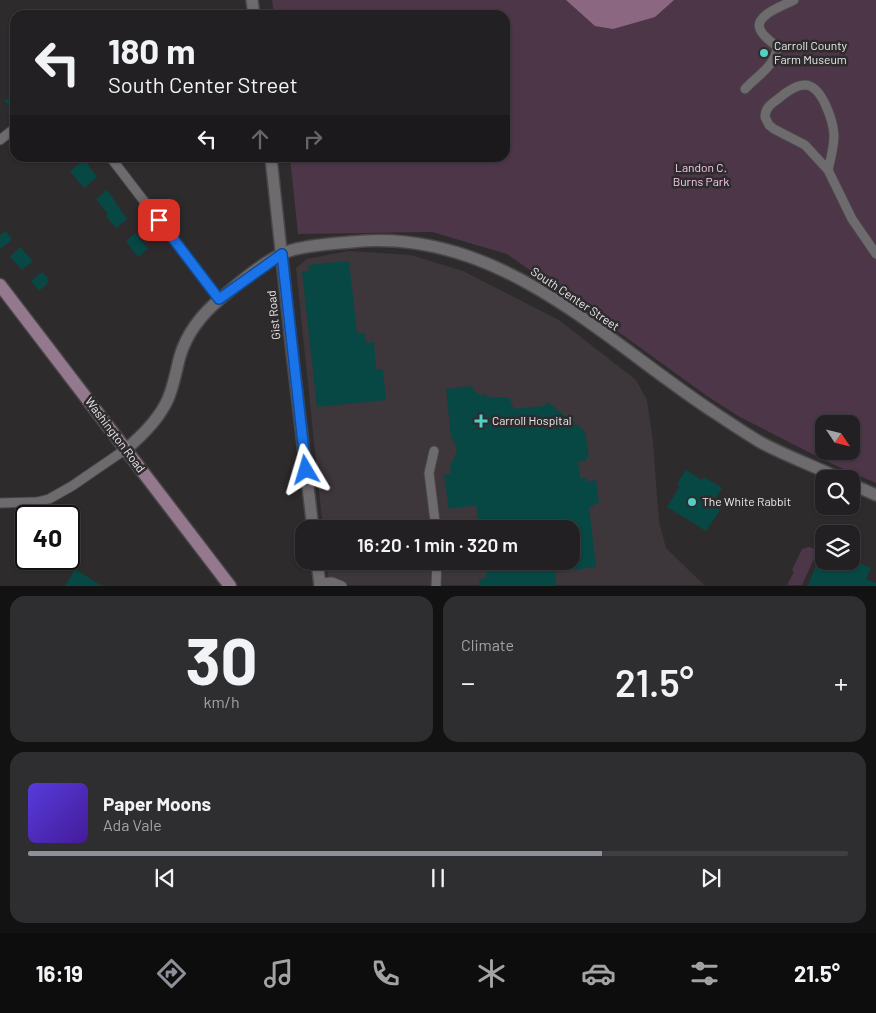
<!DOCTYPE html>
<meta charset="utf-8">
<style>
body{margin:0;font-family:Barlow,sans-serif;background:#2e2d2f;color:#f1f3f6;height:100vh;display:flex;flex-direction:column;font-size:19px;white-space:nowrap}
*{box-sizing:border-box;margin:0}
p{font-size:16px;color:#a2a3a5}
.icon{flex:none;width:28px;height:28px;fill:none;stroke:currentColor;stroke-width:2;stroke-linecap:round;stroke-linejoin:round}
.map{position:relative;height:586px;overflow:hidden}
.details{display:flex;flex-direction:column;gap:10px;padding:10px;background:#131213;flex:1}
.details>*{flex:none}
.top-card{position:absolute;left:10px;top:10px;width:500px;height:152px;border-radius:15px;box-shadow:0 1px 4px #0004,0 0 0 1px #3f3e40;background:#222022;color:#f1f3f6;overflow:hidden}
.needle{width:32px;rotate:125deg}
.tools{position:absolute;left:815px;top:415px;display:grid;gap:10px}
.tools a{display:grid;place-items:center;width:45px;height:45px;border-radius:10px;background:#222022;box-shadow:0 1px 4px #0004,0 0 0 1px #3f3e40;font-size:25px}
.speed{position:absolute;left:15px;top:505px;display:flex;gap:10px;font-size:25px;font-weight:700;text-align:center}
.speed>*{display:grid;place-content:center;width:65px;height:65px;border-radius:50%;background:#222022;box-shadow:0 1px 4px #0004,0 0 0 1px #3f3e40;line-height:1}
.speed .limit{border:2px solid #111;border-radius:8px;background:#fff;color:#111}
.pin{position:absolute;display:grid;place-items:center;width:42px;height:42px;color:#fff;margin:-21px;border-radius:10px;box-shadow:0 2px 8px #0006}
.me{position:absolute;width:55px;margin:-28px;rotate:353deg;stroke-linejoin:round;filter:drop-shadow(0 0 4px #0008)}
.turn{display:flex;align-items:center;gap:18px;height:105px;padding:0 15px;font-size:22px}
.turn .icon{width:65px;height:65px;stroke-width:2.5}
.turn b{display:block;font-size:35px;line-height:42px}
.lanes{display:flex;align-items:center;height:48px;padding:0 15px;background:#0003;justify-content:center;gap:25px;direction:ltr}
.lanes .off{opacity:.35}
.big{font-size:38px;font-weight:600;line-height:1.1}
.details .card{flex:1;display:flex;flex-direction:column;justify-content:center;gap:8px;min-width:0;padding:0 18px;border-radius:15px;background:#2e2d2f}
.details .dial{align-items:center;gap:0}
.dial b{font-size:65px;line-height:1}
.song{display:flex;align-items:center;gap:15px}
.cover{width:60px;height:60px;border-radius:8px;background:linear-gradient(135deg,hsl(250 70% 55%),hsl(260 70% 35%))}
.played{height:5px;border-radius:2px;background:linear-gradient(90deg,#8c9099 70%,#3f3e40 70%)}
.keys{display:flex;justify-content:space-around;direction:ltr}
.heat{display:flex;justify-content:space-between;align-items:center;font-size:28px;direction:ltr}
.details .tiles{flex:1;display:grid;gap:10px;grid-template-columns:1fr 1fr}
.card:last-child{grid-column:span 2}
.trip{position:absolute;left:295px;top:520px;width:285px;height:50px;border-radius:15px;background:#222022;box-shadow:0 1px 4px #0004,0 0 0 1px #3f3e40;font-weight:600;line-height:50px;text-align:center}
.dock{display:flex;height:80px;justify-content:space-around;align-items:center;background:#0e0d0e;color:#a2a3a5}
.dock .icon{width:35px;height:35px}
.dock .current{color:#8c9099}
.dock b{font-size:22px;color:#f1f3f6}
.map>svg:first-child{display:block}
.built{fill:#3d363b}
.green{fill:#4d3648;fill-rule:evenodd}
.water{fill:#8b6782}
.building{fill:#074844}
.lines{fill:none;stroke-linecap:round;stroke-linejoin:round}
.minor-casing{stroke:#494648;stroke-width:11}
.tertiary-casing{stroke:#494648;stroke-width:14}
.secondary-casing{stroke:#494648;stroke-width:15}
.minor{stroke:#6e6b6e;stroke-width:9}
.tertiary{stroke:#6e6b6e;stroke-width:11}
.secondary{stroke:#94788e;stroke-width:12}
.route-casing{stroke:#114b97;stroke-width:12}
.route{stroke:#1a73e8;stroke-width:9}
.poi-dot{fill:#55cec5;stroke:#2e2b2d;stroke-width:2}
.labels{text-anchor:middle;stroke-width:5;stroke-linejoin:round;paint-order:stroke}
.poi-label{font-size:12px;fill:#eae8ea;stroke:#2e2b2d;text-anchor:start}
.park-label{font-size:12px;fill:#f9c9ed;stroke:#2e2b2d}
.street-label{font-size:12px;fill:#eae8ea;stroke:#2e2b2d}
</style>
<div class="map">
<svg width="876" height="586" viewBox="0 0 876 586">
<rect width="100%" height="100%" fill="#2e2b2d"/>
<polygon class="built" points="348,251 411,255 463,271 559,320 636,380 647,400 653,442 659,522 666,548 704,585 329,585 326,561 571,561 571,529 323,529 296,268 307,259"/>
<g class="green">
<path d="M272,0H876V483L828,462L738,416L707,396L620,333L507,254L432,232L298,234L290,158H505V15H274ZM824,424H851V451H824Z"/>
<polygon points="809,547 818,550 802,585 787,585 794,572 792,570 802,549"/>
</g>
<polygon class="water" points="566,0 674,0 655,17 613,29 595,26"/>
<g class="building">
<polygon points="15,93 15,114 5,101"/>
<polygon points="84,160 97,177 84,188 70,171"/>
<polygon points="107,190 127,219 116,228 106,216 108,214 96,199"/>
<polygon points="6,231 12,240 0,249 0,235"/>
<polygon points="135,233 148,249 138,257 126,241"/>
<polygon points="20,247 33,261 22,270 10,257"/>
<polygon points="349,261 357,333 365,333 366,343 374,342 376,369 383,369 386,400 317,407 302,271 309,271 308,265"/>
<polygon points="42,272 47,277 48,283 39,291 31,281"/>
<polygon points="472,386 473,390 482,397 484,393 490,398 501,397 509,398 514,409 544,406 547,402 585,431 589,457 585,457 586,461 578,462 580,478 586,478 587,482 596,480 599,503 593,504 594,506 589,507 596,567 555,572 556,586 480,586 479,579 487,578 484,561 571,561 571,529 480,529 476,505 449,509 444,475 451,474 450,466 457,451 455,444 451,437 446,389"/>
<polygon points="686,470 702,480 704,477 722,488 714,501 718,503 715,507 720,510 706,531 667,507 680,486 677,484"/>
<polygon points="823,548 824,561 854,561 871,568 866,579 876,583 876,586 808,586"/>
<polygon points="75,569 102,586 65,586"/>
</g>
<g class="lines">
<g class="minor-casing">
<g id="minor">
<path d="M745,89C756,77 777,64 777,47C772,42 762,36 760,29C754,15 785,5 794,0"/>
<polyline points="0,140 15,128"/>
<polyline points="111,158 219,299"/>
<path d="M828,170C831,158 834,147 834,135C833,121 822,85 805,85C795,85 785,93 778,99C771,104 765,108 765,117L769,125L774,129L805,145L828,170L852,219L876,254"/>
<polyline points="434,451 429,473 436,529"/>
<polyline points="0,503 37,502 49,499 72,486 126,449"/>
<polyline points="320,583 332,582 342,586"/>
<polyline points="436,586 437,561"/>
</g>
</g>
<g class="tertiary-casing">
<g id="tertiary">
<polyline points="252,0 254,15"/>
<polyline points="271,158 292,352 313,529"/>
<path d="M126,449C143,435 159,419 168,399C174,385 176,371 180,356C187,333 202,314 220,299C236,285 269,257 289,251C308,245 331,244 351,242C498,226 602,339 715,413C730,423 745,433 760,442C786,456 814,466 841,479"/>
<polyline points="851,484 876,495"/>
<polyline points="317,561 320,586"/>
</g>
</g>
<g class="secondary-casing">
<polyline id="secondary" points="0,285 230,586"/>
</g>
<use href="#minor" class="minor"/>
<use href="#tertiary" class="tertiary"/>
<use href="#secondary" class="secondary"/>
</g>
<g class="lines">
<g class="route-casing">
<polyline id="route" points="159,220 219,299 282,254 306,470"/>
</g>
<use href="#route" class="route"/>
</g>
<g class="poi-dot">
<circle cx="764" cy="53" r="5"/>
<path d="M478.5 413.5h5v5h5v5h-5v5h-5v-5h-5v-5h5z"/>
<circle cx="692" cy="502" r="5"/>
</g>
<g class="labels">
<g class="poi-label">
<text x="774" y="50">Carroll County<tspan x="774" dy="14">Farm Museum</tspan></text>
<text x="492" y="425">Carroll Hospital</text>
<text x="702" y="506">The White Rabbit</text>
</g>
<g class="park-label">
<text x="701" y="172">Landon C.<tspan x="701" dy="14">Burns Park</tspan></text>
</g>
<g class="street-label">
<text transform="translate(575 299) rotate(34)" y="4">South Center Street</text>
<text transform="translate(274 315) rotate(-96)" y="4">Gist Road</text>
<text transform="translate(115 435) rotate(53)" y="4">Washington Road</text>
</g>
</g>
</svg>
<div class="tools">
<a><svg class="needle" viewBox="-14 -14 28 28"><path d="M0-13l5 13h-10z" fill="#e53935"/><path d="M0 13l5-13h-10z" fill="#a2a3a5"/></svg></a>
<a><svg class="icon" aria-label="search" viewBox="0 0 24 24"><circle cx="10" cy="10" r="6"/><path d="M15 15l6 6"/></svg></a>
<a><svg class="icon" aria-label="layers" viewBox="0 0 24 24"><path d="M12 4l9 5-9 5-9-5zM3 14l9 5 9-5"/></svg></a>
</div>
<div class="speed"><div class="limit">40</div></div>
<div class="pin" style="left:159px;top:220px;background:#d93025"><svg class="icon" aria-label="arrive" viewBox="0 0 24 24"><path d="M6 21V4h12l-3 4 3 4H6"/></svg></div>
<svg class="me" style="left:306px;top:470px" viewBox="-20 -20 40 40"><path d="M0-17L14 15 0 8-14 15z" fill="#1a73e8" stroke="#fff" stroke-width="4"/></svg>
<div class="trip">16:20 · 1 min · 320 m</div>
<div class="top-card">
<div class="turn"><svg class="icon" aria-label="left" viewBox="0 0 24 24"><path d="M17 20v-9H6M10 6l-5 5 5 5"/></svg><div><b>180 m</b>South Center Street</div></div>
<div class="lanes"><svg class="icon" aria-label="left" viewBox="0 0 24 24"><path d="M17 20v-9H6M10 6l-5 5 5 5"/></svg><svg class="icon off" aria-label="ahead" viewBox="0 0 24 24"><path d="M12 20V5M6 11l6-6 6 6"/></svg><svg class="icon off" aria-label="right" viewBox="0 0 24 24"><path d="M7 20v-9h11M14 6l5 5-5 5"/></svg></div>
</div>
</div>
<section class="details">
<div class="tiles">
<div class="card dial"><b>30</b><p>km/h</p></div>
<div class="card"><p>Climate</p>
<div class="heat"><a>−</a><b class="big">21.5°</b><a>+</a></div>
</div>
<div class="card">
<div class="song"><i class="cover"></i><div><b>Paper Moons</b><p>Ada Vale</p></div></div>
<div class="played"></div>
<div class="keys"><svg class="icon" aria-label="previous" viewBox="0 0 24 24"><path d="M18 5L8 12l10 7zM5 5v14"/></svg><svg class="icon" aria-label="pause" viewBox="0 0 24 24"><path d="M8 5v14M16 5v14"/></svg><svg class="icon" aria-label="next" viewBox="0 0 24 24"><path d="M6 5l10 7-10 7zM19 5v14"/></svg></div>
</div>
</div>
</section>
<nav class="dock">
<b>16:19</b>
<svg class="icon current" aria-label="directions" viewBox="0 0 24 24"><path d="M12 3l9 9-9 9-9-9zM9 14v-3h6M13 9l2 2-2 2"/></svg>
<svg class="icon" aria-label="music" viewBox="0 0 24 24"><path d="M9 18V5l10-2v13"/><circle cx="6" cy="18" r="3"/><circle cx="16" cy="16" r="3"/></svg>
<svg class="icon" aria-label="phone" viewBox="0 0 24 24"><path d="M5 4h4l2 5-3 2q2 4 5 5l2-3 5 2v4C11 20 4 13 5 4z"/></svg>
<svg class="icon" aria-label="climate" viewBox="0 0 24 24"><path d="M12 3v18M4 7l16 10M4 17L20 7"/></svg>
<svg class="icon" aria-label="car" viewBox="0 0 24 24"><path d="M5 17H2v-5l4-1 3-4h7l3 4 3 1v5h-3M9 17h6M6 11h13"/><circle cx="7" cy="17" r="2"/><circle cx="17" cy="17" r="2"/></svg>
<svg class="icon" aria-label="filters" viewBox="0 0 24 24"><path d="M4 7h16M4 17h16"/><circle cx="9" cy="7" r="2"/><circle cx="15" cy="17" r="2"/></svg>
<b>21.5°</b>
</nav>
